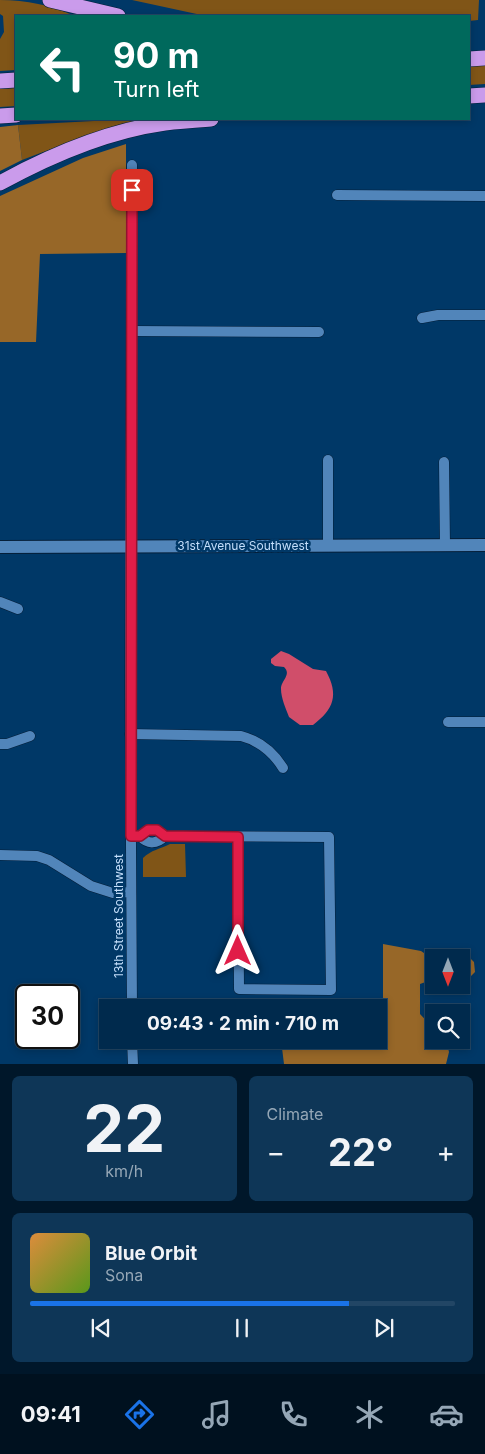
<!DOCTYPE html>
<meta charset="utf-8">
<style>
body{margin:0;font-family:Inter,sans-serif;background:#0e3657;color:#f1f3f6;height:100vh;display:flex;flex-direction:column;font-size:19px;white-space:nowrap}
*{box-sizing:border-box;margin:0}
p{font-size:16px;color:#95a7b6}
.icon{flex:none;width:28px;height:28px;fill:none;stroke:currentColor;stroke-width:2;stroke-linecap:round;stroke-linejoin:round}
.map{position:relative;height:1064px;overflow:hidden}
.drawer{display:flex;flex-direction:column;gap:12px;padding:12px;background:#00172a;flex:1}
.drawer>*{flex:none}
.top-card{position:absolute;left:15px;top:15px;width:455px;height:105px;border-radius:0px;box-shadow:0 2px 8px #0003,0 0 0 1px #224665;background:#00695c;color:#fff;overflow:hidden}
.needle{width:32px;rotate:180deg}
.tools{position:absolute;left:425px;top:949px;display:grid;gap:10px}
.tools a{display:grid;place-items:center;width:45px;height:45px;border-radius:0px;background:#002a4d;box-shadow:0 2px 8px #0003,0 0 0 1px #224665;font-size:25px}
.speed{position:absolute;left:15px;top:984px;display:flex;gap:10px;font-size:25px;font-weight:700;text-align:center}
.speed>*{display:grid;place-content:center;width:65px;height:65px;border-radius:50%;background:#002a4d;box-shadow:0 2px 8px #0003,0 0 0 1px #224665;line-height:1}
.speed .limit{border:2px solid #111;border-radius:8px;background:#fff;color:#111}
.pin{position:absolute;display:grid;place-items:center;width:42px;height:42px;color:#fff;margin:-21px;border-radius:10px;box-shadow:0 2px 8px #0006}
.me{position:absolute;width:55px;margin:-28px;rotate:0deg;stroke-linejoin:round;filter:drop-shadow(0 0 4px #0008)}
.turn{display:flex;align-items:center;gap:18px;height:105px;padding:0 15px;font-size:22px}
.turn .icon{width:65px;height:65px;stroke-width:2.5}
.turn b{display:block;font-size:35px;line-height:42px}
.big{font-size:38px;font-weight:700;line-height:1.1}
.drawer .tile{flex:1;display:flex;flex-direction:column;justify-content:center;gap:8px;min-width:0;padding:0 18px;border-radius:8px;background:#0e3657}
.drawer .dial{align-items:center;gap:0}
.dial b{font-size:65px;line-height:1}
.song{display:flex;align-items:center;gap:15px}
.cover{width:60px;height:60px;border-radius:8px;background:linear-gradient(135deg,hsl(30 70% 55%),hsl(90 70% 35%))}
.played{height:5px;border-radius:2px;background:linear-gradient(90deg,#1a73e8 75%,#224665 75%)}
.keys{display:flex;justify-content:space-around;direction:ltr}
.heat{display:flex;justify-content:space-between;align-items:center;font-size:28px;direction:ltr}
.drawer .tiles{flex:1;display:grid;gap:12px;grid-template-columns:1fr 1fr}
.tile:last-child{grid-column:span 2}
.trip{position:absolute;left:99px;top:999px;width:288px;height:50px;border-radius:0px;background:#002a4d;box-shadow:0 2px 8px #0003,0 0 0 1px #224665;font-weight:700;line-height:50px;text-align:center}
.dock{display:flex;height:80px;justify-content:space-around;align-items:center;background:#00111f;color:#95a7b6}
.dock .icon{width:35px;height:35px}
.dock .current{color:#1a73e8}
.dock b{font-size:22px;color:#f1f3f6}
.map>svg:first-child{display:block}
.green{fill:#805517}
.forest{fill:#976728}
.water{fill:#d04e6a}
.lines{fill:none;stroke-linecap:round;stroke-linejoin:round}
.minor-casing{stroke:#051f39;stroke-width:11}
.tertiary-casing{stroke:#051f39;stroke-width:14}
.motorway-casing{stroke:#051f39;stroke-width:16}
.minor{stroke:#5185ba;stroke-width:10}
.tertiary{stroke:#5185ba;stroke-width:12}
.motorway{stroke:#ca9beb;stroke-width:15}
.route-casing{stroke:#92132f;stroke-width:12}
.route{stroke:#e11d48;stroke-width:9}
.labels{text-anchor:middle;stroke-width:5;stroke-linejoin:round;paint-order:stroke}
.street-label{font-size:12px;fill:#c3defb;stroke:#003867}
</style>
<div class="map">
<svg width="485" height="1064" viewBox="0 0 485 1064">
<rect width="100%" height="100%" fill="#003867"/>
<g class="green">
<path d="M0,0C27,0 50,5 75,16H16V70L0,71V39L4,32L3,16L0,14Z"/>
<polygon points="132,0 479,0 478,20 469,21 469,16 206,16"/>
<polygon points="469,66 485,66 485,84 469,85"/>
<polygon points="16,88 16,106 0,107 0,89"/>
<path d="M132,119H162C112,129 70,141 22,160L18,125Z"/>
<path d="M170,844H185L186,877H143V858C151,850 160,849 170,844Z"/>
</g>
<g class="forest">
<polygon points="18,125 22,160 0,171 0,127"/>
<polygon points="126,144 126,253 40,254 36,342 0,342 0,196 83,158"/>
<polygon points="383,944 421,951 434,960 434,979 420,984 420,1014 434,1029 434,1040 446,1040 449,1052 446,1064 284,1064 281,1040 383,1039"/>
<polygon points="468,956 474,962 475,972 468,979 461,979 461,958 455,957"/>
</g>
<path class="water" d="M281,651L289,654L313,669L326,671C339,695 334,709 313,725H300L289,717C286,709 281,698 281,689C281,680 292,675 284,667L275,666L271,663V659Z"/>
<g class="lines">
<g class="minor-casing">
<g id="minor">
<polyline points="132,165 130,683 132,1008"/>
<polyline points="337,195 485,196"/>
<polyline points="422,318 438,315 485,315"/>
<polyline points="132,331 319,332"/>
<polyline points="444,462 445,545"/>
<polyline points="328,545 328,460"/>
<polyline points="0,602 18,609"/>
<polyline points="448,722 485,722"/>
<path d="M130,734L241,736C260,741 273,752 283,768"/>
<polyline points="0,744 7,744 30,736"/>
<polyline points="131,836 140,836 148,830 157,830 165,836 329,837 331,990 239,989 238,837"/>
<path d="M140,836C148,845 157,844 165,836"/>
<polyline points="0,855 37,856 49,860 91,886 113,893 131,892"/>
<polyline points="132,1040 133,1064"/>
</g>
</g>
<g class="tertiary-casing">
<polyline id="tertiary" points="0,547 485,545"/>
</g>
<g class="motorway-casing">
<g id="motorway">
<polyline points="50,0 118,16"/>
<polyline points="469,59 485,58"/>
<polyline points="0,81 16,80"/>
<polyline points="469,96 485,95"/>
<polyline points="0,116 16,115"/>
<path d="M0,183C51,155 107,131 165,123C180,121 196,120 211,119"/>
</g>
</g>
<use href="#minor" class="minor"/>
<use href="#tertiary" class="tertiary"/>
<use href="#motorway" class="motorway"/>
</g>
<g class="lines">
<g class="route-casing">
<polyline id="route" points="132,190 131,836 140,836 148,830 157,830 165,836 238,837 238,951"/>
</g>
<use href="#route" class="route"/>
</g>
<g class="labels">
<g class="street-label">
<text x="243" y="550">31st Avenue Southwest</text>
<text transform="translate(119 916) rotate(-90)" y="4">13th Street Southwest</text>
</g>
</g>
</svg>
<div class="tools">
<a><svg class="needle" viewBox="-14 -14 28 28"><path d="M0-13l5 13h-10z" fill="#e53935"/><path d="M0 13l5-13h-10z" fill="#95a7b6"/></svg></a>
<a><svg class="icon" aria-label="search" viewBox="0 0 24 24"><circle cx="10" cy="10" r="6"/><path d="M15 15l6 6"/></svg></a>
</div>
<div class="speed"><div class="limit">30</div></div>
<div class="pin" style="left:132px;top:190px;background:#d93025"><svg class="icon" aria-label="arrive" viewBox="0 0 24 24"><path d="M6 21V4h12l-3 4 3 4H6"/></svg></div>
<svg class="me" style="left:238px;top:951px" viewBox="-20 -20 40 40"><path d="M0-17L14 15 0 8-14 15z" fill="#e11d48" stroke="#fff" stroke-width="4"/></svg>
<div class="trip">09:43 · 2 min · 710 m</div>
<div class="top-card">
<div class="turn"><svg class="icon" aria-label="left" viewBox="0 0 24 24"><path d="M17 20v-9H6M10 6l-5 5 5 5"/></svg><div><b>90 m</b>Turn left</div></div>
</div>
</div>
<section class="drawer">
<div class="tiles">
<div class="tile dial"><b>22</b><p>km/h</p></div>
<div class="tile"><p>Climate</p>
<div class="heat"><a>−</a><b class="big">22°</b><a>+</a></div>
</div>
<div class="tile">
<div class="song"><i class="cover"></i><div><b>Blue Orbit</b><p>Sona</p></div></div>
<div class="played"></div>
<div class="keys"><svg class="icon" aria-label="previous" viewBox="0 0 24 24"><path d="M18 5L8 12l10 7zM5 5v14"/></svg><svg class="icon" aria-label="pause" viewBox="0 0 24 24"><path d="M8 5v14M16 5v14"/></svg><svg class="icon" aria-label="next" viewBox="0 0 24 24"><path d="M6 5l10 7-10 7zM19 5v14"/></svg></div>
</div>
</div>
</section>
<nav class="dock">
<b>09:41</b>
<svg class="icon current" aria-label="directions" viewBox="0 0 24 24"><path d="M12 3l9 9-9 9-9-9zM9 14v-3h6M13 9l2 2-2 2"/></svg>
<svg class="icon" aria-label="music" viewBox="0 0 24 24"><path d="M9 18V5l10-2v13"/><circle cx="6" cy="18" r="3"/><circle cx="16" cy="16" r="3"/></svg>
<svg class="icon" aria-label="phone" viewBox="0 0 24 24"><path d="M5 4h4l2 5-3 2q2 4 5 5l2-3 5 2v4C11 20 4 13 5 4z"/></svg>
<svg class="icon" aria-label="climate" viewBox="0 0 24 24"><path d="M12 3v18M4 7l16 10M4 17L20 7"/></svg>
<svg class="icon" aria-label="car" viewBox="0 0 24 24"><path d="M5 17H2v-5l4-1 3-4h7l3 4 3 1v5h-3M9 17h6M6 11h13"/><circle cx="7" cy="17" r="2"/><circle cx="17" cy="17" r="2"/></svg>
</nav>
